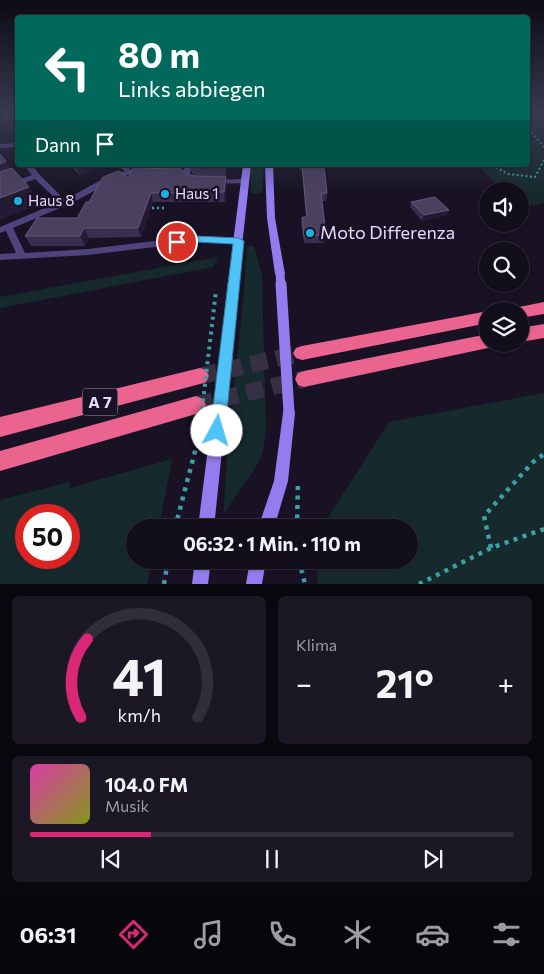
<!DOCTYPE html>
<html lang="de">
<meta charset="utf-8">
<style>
body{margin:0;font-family:Commissioner,sans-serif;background:#1b1724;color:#f1f3f6;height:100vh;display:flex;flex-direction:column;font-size:19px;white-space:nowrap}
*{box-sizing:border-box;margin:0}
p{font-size:16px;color:#9c9ca3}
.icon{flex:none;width:28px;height:28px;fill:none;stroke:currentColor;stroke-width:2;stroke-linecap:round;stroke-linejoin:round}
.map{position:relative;height:584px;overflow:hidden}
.side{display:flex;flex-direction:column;gap:12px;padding:12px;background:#0a080f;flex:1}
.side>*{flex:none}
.top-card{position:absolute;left:15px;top:15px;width:515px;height:152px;border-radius:5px;box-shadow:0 1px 4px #0004,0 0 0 1px #312e3a;background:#00695c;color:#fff;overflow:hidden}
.tools{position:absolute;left:479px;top:182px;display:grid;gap:10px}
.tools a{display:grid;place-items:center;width:50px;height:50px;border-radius:50%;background:#120e1b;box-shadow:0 1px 4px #0004,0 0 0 1px #312e3a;font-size:25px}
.speed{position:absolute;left:15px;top:504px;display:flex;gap:10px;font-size:25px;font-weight:700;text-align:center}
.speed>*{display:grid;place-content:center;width:65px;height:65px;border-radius:50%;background:#120e1b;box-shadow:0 1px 4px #0004,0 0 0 1px #312e3a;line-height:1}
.speed .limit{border:8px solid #d22;background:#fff;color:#111}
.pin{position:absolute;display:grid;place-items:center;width:42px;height:42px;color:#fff;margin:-21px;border:2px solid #fff;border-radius:50%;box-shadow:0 1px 5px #0007}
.me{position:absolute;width:55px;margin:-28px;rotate:6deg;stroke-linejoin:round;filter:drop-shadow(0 0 4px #0008)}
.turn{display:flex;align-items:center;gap:18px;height:105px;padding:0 20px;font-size:22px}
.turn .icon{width:65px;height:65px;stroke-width:2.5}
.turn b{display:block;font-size:35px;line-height:42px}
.then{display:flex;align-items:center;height:48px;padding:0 20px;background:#0003;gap:10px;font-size:19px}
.big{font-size:38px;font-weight:700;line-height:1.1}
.side .tile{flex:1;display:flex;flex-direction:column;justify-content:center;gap:8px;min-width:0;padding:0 18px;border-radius:8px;background:#1b1724}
.side .dial{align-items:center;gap:0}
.dial svg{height:130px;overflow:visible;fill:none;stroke:#312e3a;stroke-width:7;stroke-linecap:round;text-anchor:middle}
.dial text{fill:#f1f3f6;stroke:none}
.song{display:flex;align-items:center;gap:15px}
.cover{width:60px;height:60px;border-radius:8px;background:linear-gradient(135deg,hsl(320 70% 55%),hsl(70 70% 35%))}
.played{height:5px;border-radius:2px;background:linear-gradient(90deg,#db2777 25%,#312e3a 25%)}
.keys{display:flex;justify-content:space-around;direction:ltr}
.heat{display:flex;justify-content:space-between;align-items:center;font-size:28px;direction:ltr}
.side .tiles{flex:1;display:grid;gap:12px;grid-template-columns:1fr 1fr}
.tile:last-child{grid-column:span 2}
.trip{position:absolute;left:126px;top:519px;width:292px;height:50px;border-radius:25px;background:#120e1b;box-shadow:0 1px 4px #0004,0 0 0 1px #312e3a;font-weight:700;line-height:50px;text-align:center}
.tab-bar{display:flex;height:80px;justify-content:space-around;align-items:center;background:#07060b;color:#9c9ca3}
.tab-bar .icon{width:35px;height:35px}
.tab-bar .selected{color:#db2777}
.tab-bar b{font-size:22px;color:#f1f3f6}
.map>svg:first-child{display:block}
.green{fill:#162a2d;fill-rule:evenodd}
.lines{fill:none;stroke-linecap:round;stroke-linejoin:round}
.motorway-tunnel{stroke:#363044;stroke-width:17;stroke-dasharray:17 9;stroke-linecap:butt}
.path-far2{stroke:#3f9fa9;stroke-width:2;stroke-dasharray:2 2.5;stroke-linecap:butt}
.path-far1{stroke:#3f9fa9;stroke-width:2.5;stroke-dasharray:2 3;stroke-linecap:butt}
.path{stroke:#3f9fa9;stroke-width:4.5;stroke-dasharray:4 5.5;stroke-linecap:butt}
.service{fill:#4e437d;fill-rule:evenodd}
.minor{fill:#4e437d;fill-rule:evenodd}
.secondary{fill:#917dee;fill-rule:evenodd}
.motorway{fill:#eb6490;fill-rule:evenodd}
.path-bridge{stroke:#3f9fa9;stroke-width:4;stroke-dasharray:3 4.5;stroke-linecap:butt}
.secondary-bridge-far2{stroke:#917dee;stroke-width:9}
.secondary-bridge-far1{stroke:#917dee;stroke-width:11}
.secondary-bridge{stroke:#917dee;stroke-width:15}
.wall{fill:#3a2d4f}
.shaded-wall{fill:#251a36}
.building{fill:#4c4061;stroke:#635879}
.route{fill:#4fc3f7;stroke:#337fa1}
.poi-dot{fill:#1eb0e1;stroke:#181224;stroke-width:2}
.labels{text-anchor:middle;stroke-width:5;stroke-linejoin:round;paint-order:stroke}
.far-poi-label{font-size:15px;fill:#e2dafa;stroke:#181224;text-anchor:start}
.shield{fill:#181224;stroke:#a59eba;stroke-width:1}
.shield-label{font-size:16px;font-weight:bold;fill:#e2dafa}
.poi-label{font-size:18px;fill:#e2dafa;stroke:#181224;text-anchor:start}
</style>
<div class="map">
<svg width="544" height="584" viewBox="0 0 544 584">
<rect width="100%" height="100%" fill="#181224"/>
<g class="green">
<polygon points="528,111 544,111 544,203 525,207 520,203 520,191 506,191 491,179 478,165 528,165"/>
<polygon points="251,165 264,165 262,193 251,194"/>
<path d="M247,246H254L262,275L266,428L263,452L256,467L224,513C226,424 243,335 247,246Z"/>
<polygon points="218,257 213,267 0,308 0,297"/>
<polygon points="544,393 544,584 318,584 316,560 410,560 410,528 322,527 389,422"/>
<path d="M172,459L159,527L135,528V560H152L147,584H0V500L70,482V488ZM26,515H69V558H26Z"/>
</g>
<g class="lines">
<g class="motorway-tunnel">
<polyline points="200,376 302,353"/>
<polyline points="196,405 304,379"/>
</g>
<g class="path-far2">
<polyline points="528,115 544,118"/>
<polyline points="528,129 544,147"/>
<polyline points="492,165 508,174 535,177 544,160"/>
</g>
<polyline class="path-far1" points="147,208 167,208"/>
<g class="path">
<polyline points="175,528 199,436"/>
<polyline points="297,528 298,481"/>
<polyline points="491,548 484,516 533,462 544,454"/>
<polyline points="299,560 305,584"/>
<polyline points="164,584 168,560"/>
<polyline points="419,584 491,548 544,529"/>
</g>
<g class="service">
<polygon points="18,143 18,147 0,148 0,144"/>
<polygon points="24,165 32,165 39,174 65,200 97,182 125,171 117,165 125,165 134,172 103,186 74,202 13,228 25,253 88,249 196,236 239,238 243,241 239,244 196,242 88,255 0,260 0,254 16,253 6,231 0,233 0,227 59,202 35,179 0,192 0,187 32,175"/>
<polygon points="185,165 193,165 189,176 173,176 169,174 173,172 183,172"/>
<polygon points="245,179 248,179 248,183 214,184 210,182 214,180"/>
</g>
<polygon class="minor" points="8,111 18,111 18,113 0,116 0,112"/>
<g class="secondary">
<polygon points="243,165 251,165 238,282 233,286 228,282"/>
<polygon points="265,165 273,165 275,218 285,274 280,277 275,274 267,218"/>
<polygon points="289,407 294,409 295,413 288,481 274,528 258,528 274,481 283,413 284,409"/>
<polygon points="217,424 222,426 224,431 214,528 198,528 210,431 212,426"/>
<polygon points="195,560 211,560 208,584 192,584"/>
<polygon points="250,560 266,560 262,584 246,584"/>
</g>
<g class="motorway">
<polygon points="544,302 544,314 520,318 520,311 513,311 514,308"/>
<polygon points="488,311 490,311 488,311 488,323 302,360 296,358 293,353 296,348 302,346"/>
<polygon points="544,324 544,338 520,342 520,328"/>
<polygon points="488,334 488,344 495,344 488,348 304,387 298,385 295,379 298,373 304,371"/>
<polygon points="200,368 206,370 209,376 206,382 200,384 0,437 0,417"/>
<polygon points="196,396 203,399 206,405 203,411 196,414 0,471 0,451"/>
</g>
<polyline class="path-bridge" points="202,409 216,291"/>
<g class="secondary-bridge-far2">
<polyline points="280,274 281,286"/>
<polyline points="233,286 233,282"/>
</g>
<g class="secondary-bridge-far1">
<polyline points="281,284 289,413"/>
<polyline points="219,415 233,284"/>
</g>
<polyline class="secondary-bridge" points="217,431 219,414"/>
</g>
<g class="wall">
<polygon points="69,165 100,165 95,169 80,175"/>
<polygon points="138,165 183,165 182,169 186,174 196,176 192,173 191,165 228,165 226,177 227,186 225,202 153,202 141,237 89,238 85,246 31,246 25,236 77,218 89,202 128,178 139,168"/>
<polygon points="296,165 322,165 327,193 326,201 322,201 326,235 324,243 304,243 301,224 302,217 306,217 302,172"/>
<polygon points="411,202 449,210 447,215 422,221 410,207"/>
</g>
<g class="shaded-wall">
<polygon points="18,117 18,131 12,132 5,119"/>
<polygon points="6,161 16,179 0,185 0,164"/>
<polygon points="76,165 100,165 95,169 80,175"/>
<polygon points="225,165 228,165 226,178"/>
<polygon points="226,177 227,186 225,202 224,192"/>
<polygon points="29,187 39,205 0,220 0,198"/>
<polygon points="151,193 153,202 141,237 138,228"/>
<polygon points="449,210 447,215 422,221 424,215"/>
<polygon points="84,228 89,238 85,246 80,236"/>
</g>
<g class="building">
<polygon points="5,111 18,111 18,117 5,119"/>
<polygon points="0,154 6,161 0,164"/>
<polygon points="302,165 322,165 324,167 327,193 321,193 326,235 304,236 302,217 307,217"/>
<polygon points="12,168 29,187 0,198 0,172"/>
<polygon points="133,168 181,169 186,174 195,176 226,177 224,192 151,193 138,228 84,228 80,236 25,236 37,218 77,218 86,202 89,202 103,177 119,171 128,178"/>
<polygon points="435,197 449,210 424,215 411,202"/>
</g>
<linearGradient id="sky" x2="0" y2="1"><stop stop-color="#0d0a14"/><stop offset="0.58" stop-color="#373950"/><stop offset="1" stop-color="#373950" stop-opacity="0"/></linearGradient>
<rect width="544" height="193" fill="url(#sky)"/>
<polygon class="route" points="196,236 238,238 244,241 225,431 223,436 217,438 212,436 210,431 233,244 196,242 177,245 172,242 177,238"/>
<g class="poi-dot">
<circle cx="165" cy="194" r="5"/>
<circle cx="18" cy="201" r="5"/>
<circle cx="310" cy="233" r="5"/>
</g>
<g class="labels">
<g class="far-poi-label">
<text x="175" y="199">Haus 1</text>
<text x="28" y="206">Haus 8</text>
</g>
<rect class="shield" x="82.5" y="388.5" width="35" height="27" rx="4"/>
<g class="shield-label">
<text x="100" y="408">A 7</text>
</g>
<g class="poi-label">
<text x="320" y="239">Moto Differenza</text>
</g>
</g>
</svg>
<div class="tools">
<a><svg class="icon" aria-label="sound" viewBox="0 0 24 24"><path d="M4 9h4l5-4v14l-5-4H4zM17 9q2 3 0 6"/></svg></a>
<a><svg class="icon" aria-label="search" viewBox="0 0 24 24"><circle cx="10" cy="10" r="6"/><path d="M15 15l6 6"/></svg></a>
<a><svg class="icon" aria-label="layers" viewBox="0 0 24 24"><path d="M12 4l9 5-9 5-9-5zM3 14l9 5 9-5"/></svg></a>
</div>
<div class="speed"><div class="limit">50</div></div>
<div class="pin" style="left:177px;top:242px;background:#d93025"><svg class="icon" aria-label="arrive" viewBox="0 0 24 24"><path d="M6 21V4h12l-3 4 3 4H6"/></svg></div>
<svg class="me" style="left:217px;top:431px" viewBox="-20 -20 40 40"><circle r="19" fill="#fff"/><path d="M0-13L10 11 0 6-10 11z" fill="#4fc3f7"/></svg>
<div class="trip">06:32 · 1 Min. · 110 m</div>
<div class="top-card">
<div class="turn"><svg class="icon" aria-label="left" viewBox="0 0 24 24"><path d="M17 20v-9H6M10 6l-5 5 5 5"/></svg><div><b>80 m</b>Links abbiegen</div></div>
<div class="then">Dann<svg class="icon" aria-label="arrive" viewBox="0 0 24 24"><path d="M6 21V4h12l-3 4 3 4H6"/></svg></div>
</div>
</div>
<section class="side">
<div class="tiles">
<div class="tile dial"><svg viewBox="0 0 100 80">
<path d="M14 69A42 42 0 1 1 86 69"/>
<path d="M14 69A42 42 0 0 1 18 21" stroke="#db2777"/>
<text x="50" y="56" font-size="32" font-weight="700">41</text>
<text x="50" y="72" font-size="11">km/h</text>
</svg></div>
<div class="tile"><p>Klima</p>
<div class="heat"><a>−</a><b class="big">21°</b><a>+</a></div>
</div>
<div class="tile">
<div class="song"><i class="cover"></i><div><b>104.0 FM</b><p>Musik</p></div></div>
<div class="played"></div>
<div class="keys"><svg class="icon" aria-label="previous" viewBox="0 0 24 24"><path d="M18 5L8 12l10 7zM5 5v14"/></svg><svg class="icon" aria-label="pause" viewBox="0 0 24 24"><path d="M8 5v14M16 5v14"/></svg><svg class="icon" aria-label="next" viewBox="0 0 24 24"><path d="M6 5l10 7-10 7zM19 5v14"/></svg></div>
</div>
</div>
</section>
<nav class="tab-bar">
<b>06:31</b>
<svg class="icon selected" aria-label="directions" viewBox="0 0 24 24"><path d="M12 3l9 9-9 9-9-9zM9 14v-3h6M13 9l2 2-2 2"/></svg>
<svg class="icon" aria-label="music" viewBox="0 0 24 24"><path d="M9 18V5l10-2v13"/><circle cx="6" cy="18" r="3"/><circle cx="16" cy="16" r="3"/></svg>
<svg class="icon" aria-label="phone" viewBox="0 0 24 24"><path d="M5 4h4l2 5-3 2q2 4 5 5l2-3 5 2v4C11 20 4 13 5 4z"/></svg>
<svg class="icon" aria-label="climate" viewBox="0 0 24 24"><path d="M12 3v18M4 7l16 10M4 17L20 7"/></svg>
<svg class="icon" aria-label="car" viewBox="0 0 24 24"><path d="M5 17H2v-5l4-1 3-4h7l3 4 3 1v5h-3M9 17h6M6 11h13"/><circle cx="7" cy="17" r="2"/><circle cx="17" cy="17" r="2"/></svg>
<svg class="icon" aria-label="filters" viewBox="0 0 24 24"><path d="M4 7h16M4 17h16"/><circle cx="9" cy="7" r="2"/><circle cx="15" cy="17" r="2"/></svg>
</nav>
